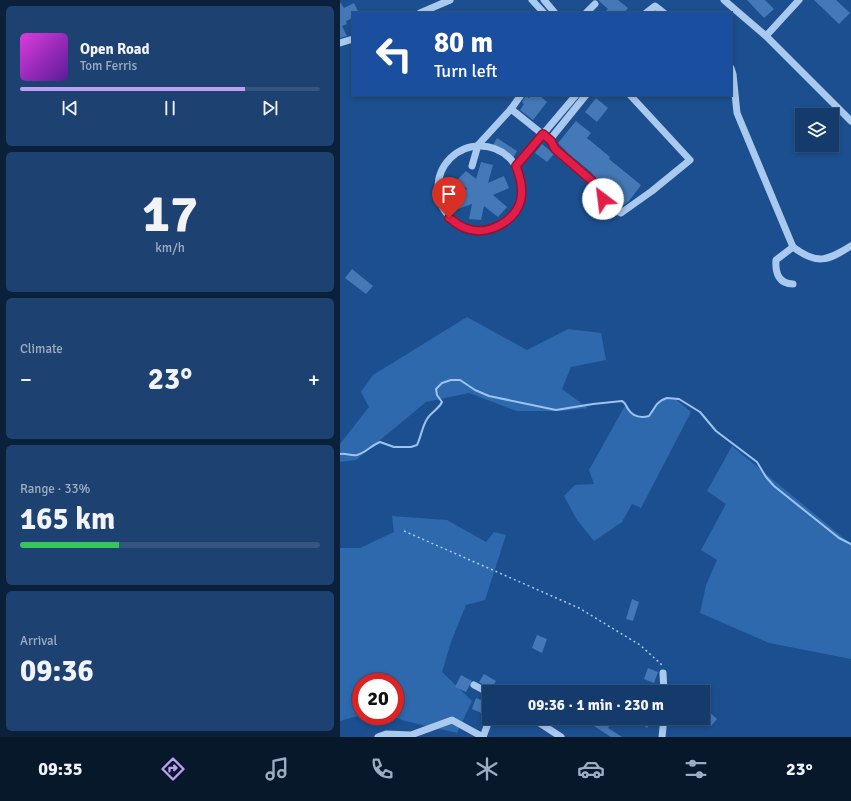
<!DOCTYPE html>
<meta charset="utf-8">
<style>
body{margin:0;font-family:Signika,sans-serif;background:#1d4271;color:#f1f3f6;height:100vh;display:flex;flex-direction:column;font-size:15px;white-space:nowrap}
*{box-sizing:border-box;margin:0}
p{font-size:13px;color:#9dadc1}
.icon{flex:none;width:22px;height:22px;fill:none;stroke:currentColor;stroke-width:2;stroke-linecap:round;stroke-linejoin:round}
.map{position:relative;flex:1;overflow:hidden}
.panel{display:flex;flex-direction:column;gap:6px;padding:6px;background:#0b203b;width:340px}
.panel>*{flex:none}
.banner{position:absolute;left:12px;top:12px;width:380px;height:84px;border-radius:0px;box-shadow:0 2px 6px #0003,0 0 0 1px #33557e;background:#1a4fa0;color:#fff;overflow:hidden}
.controls{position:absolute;left:455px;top:108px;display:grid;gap:8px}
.controls a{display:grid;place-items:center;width:44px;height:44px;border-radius:0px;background:#143b6b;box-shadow:0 2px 6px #0003,0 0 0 1px #33557e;font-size:20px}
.speed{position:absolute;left:12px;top:673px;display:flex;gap:8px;font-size:20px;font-weight:700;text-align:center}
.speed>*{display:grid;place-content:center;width:52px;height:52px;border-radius:50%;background:#143b6b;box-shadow:0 2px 6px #0003,0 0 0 1px #33557e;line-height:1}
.speed .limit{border:6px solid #d22;background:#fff;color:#111}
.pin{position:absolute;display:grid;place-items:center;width:34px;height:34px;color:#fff;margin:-41px -17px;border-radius:50% 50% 50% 0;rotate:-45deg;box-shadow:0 0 4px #0007}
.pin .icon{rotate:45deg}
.me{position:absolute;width:44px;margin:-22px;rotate:330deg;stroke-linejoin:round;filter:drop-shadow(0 0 3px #0008)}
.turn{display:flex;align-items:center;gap:14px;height:84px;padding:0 16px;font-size:18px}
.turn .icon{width:52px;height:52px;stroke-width:2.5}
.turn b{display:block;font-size:28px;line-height:34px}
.big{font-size:30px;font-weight:700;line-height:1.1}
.panel .tile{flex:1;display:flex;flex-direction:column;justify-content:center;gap:6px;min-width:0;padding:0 14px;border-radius:6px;background:#1d4271}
.panel .dial{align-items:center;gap:0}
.dial b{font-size:52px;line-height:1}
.song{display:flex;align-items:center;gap:12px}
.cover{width:48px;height:48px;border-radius:6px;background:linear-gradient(135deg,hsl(300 70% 55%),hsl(270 70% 35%))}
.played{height:4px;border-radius:2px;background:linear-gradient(90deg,#bca0f2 75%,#33557e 75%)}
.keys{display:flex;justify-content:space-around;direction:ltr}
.heat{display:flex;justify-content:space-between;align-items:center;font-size:22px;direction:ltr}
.charge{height:6px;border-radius:3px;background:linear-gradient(90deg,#34c759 33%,#33557e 0)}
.trip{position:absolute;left:142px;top:685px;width:228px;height:40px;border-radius:0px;background:#143b6b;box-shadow:0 2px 6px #0003,0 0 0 1px #33557e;font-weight:700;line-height:40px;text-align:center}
.tabs{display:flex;height:64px;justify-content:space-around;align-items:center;background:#08182b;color:#9dadc1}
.tabs .icon{width:28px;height:28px}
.tabs .active{color:#bca0f2}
.tabs b{font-size:18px;color:#f1f3f6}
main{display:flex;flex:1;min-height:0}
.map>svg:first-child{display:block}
.green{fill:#2e69ad}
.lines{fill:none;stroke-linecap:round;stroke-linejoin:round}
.stream{stroke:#9cc4f0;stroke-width:2}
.building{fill:#4478b7}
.path{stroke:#a9c9ee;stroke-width:1.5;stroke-dasharray:2 3;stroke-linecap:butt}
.minor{stroke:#a9c9ee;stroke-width:7}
.route-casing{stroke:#92132f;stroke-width:10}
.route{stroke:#e11d48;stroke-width:7}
</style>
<main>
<section class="panel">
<div class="tile">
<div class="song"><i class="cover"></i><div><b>Open Road</b><p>Tom Ferris</p></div></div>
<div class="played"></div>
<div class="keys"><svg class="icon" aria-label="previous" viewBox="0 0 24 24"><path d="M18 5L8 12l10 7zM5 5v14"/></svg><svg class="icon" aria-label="pause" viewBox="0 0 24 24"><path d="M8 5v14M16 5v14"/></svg><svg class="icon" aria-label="next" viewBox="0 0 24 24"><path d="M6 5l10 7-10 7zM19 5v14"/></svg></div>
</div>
<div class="tile dial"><b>17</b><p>km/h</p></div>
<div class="tile"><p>Climate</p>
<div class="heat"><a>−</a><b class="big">23°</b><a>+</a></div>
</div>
<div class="tile"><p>Range · 33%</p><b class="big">165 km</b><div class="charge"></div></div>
<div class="tile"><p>Arrival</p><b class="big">09:36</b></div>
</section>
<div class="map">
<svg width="511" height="737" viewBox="0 0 511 737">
<rect width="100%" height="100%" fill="#1b4f8f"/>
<g class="green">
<polygon points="127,317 187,350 228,329 261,333 266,360 231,367 222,389 248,408 221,411 177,411 129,393 86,402 16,460 0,462 0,444 29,407 21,392 33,375"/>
<polygon points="336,399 351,412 301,508 292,504 282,522 254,541 237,520 224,496 235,485 254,484 249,470 286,404 295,416 309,417 319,400"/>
<polygon points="392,446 511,544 511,659 429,643 360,613 366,585 377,560 361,550 386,504 367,491"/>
<polygon points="52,516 107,520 146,542 154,532 166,535 145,600 126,605 111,642 102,672 132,701 117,733 65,721 52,716 55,716 55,682 21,682 21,715 0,721 0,548 20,548 54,532"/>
</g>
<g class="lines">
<path class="stream" d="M0,454C6,453 11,456 17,455C25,453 32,445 40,442L54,447H71L77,445C81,437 82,427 87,419C91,412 99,409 102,402L97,395L96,389L102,383L111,380H120L135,390L149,396L216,410L253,404L282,401C286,403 286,406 288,409C293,417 301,418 309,416L317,404L322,400L327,398L339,399L360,412L376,431L417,462L426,477L434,486L499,538L511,544"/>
</g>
<g class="building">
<polygon points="258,0 278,0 288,8 284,13 264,13 268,9"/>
<polygon points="407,0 425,0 434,9 424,18"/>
<polygon points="474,0 496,0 510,13 499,24"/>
<polygon points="0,2 4,8 14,3 19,13 13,13 13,18 6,21 7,24 2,26 7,36 0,38"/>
<polygon points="192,95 199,95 207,102 193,120 180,110 184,104 182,102 186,96 189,98"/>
<polygon points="256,98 268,108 257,122 245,112"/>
<polygon points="236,121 251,133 247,138 270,157 269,159 301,185 289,201 284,205 263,187 252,173 229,154 218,143"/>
<polygon points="157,138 177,151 173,158 153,145"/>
<polygon points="202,144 214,154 207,162 195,153"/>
<polygon points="141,162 153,165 148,183 164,176 169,188 153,195 167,207 158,217 144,206 141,220 129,219 132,204 118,209 113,194 127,189 117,180 126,171 136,179"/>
<polygon points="12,269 33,286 26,294 5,278"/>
<polygon points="292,599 299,602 293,621 286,619"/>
<polygon points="197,635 207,639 202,653 192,648"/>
<polygon points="308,668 318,672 314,683 304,679"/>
<polygon points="144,674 156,681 151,689 139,682"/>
<polygon points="121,675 132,681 126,692 115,687"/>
<polygon points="136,698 149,703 144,714 132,709"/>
<polygon points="369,712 377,719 371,726 363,719"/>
<polygon points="259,718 271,718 267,723 270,725 268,728 282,737 271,737 254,726"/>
<polygon points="294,718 308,718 312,721 307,728"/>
</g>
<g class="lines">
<polyline class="path" points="64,531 239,608 300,645 321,664 322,667"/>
<g class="minor">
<polyline points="192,0 204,13"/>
<polyline points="204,0 215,13"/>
<polyline points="384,0 426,36 511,121"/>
<polyline points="80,13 110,0"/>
<polyline points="246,13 255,4"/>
<polyline points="306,13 315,6 324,13"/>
<polyline points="426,36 459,0"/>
<polyline points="0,43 13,39"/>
<path d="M391,68L393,74L397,113L453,247C477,265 487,261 511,246"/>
<path d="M246,95L212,137L211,141C221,159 241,166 253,182C262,193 266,207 281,213L312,191L350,160L290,95"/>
<polyline points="171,109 211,141"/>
<circle cx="140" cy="188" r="42"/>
<polyline points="132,166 138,145 171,109 181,95"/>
<polyline points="176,166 236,95"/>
<path d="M453,284C439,284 435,273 436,260L453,247"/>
<polyline points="323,673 324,692"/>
<polyline points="134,685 149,693"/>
<polyline points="192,718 221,737"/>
<polyline points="38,737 46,734 71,735 112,720 143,737"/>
<polyline points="143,737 150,718"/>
<polyline points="322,737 324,718"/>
</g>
</g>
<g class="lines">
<g class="route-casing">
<path id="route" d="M109,218C114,221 119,226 125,228C146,237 176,222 181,199C183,187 180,177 176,166L203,134L211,141L215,149L252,181L263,199"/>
</g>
<use href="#route" class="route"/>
</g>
</svg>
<div class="controls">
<a><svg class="icon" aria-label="layers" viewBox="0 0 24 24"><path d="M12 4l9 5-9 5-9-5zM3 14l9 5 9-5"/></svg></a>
</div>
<div class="speed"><div class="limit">20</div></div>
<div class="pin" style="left:109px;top:218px;background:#d93025"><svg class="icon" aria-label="arrive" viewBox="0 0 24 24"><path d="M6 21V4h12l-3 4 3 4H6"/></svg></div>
<svg class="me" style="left:263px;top:199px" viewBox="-20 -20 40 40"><circle r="19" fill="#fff"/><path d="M0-13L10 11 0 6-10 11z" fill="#e11d48"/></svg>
<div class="trip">09:36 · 1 min · 230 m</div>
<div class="banner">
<div class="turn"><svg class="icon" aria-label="left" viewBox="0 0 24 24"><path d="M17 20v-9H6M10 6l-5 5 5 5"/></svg><div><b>80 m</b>Turn left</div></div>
</div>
</div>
</main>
<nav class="tabs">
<b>09:35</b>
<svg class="icon active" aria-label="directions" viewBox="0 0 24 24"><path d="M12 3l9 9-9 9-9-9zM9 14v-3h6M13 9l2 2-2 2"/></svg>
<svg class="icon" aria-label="music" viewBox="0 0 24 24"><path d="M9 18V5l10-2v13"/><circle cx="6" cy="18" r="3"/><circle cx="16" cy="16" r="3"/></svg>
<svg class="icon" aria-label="phone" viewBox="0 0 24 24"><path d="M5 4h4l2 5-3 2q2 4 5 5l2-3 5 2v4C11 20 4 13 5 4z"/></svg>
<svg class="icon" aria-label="climate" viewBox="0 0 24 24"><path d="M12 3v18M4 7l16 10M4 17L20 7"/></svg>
<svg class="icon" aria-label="car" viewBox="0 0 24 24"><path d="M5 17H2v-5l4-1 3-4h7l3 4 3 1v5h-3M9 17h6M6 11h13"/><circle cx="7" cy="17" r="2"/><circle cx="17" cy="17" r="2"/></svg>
<svg class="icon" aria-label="filters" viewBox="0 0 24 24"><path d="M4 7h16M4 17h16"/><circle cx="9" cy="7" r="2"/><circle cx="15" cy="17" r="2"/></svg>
<b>23°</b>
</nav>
